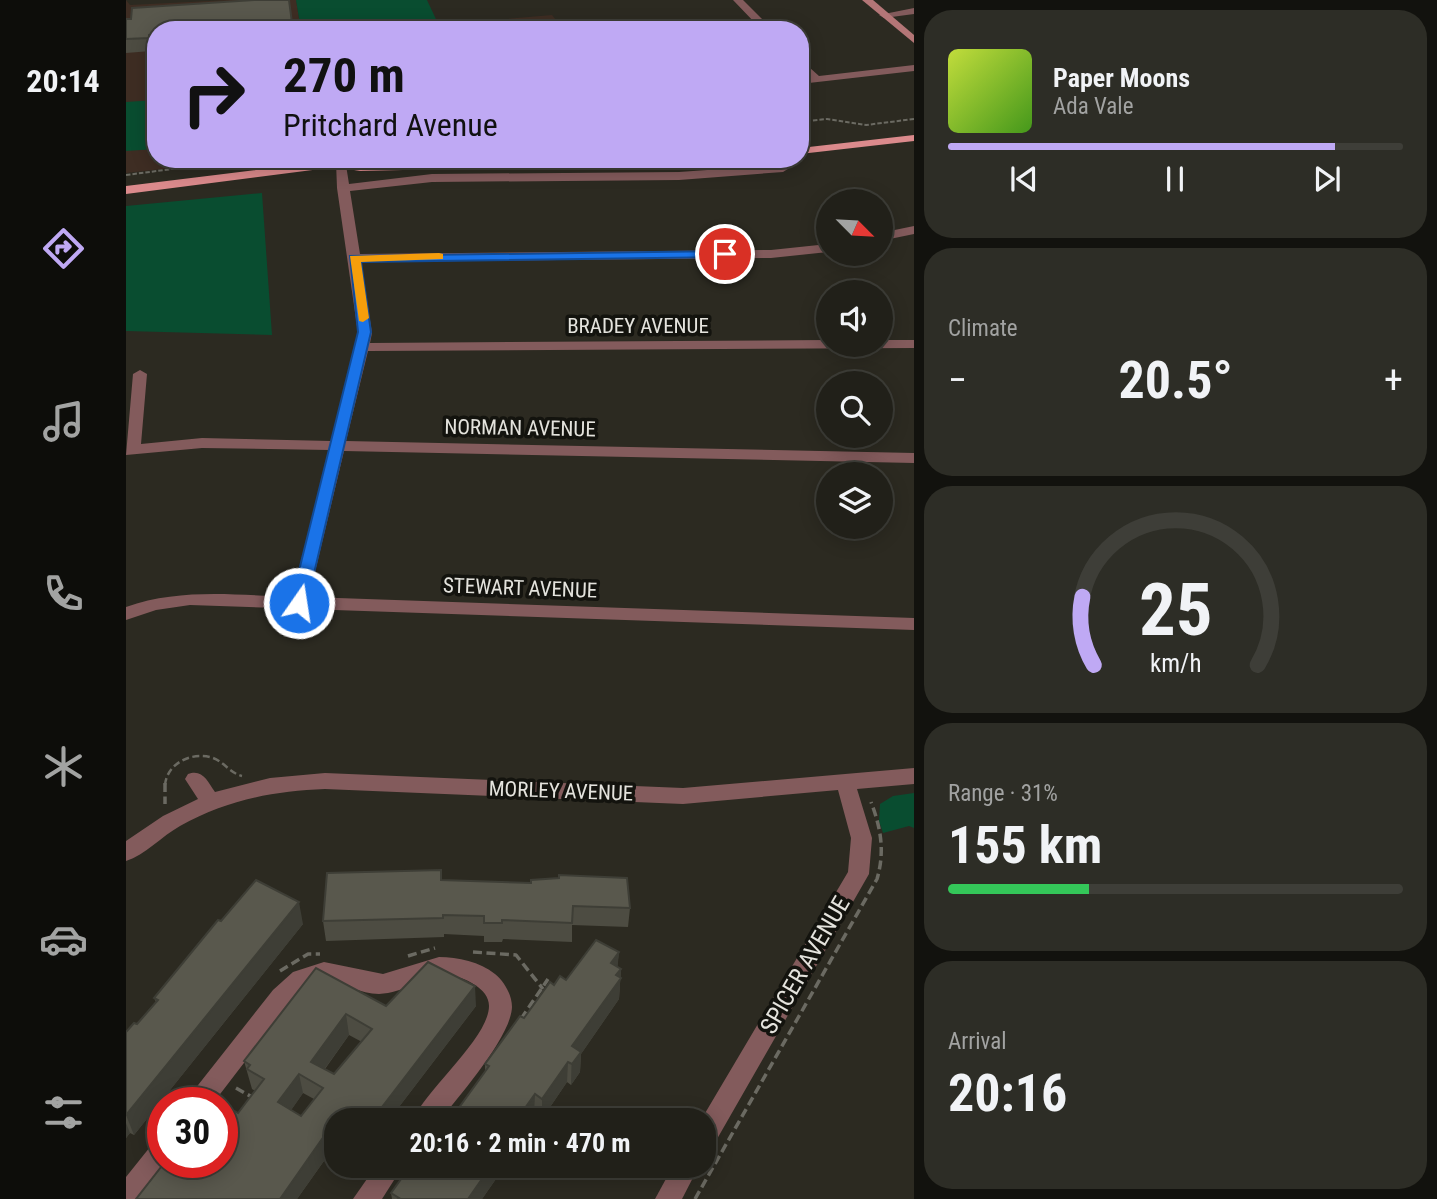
<!DOCTYPE html>
<meta charset="utf-8">
<style>
body{margin:0;font-family:"Roboto Condensed",sans-serif;background:#2d2d26;color:#f1f3f6;height:100vh;display:flex;flex-direction:column;font-size:26px;white-space:nowrap}
*{box-sizing:border-box;margin:0}
p{font-size:23px;color:#a2a3a2}
.icon{flex:none;width:38px;height:38px;fill:none;stroke:currentColor;stroke-width:2;stroke-linecap:round;stroke-linejoin:round}
.map{position:relative;flex:1;overflow:hidden}
.sheet{display:flex;flex-direction:column;gap:10px;padding:10px;background:#12120e;width:523px}
.sheet>*{flex:none}
.banner{position:absolute;left:21px;top:21px;width:662px;height:147px;border-radius:28px;box-shadow:0 4px 18px #0003,0 0 0 2px #3e3e38;background:#bfa9f4;color:#111;overflow:hidden}
.needle{width:46px;rotate:114deg}
.tools{position:absolute;left:690px;top:189px;display:grid;gap:14px}
.tools a{display:grid;place-items:center;width:77px;height:77px;border-radius:50%;background:#212019;box-shadow:0 4px 18px #0003,0 0 0 2px #3e3e38;font-size:35px}
.speed{position:absolute;left:21px;top:1087px;display:flex;gap:14px;font-size:35px;font-weight:700;text-align:center}
.speed>*{display:grid;place-content:center;width:91px;height:91px;border-radius:50%;background:#212019;box-shadow:0 4px 18px #0003,0 0 0 2px #3e3e38;line-height:1}
.speed .limit{border:10px solid #d22;background:#fff;color:#111}
.pin{position:absolute;display:grid;place-items:center;width:60px;height:60px;color:#fff;margin:-30px;border:4px solid #fff;border-radius:50%;box-shadow:0 2px 7px #0007}
.me{position:absolute;width:77px;margin:-38px;rotate:13deg;stroke-linejoin:round;filter:drop-shadow(0 0 5px #0008)}
.turn{display:flex;align-items:center;gap:24px;height:147px;padding:0 21px;font-size:32px}
.turn .icon{width:91px;height:91px;stroke-width:2.5}
.turn b{display:block;font-size:49px;line-height:60px}
.big{font-size:52px;font-weight:700;line-height:1.1}
.sheet .tile{flex:1;display:flex;flex-direction:column;justify-content:center;gap:10px;min-width:0;padding:0 24px;border-radius:28px;background:#2d2d26}
.sheet .dial{align-items:center;gap:0}
.dial svg{height:182px;overflow:visible;fill:none;stroke:#3e3e38;stroke-width:7;stroke-linecap:round;text-anchor:middle}
.dial text{fill:#f1f3f6;stroke:none}
.song{display:flex;align-items:center;gap:21px}
.cover{width:84px;height:84px;border-radius:10px;background:linear-gradient(135deg,hsl(70 70% 55%),hsl(100 70% 35%))}
.played{height:7px;border-radius:4px;background:linear-gradient(90deg,#bfa9f4 85%,#3e3e38 85%)}
.keys{display:flex;justify-content:space-around;direction:ltr}
.heat{display:flex;justify-content:space-between;align-items:center;font-size:38px;direction:ltr}
.charge{height:10px;border-radius:5px;background:linear-gradient(90deg,#34c759 31%,#3e3e38 0)}
.trip{position:absolute;left:198px;top:1108px;width:392px;height:70px;border-radius:28px;background:#212019;box-shadow:0 4px 18px #0003,0 0 0 2px #3e3e38;font-weight:700;line-height:70px;text-align:center}
main{display:flex;flex:1;min-height:0}
.tabs{display:flex;flex-direction:column;width:126px;justify-content:space-around;align-items:center;background:#0d0d0a;color:#a2a3a2}
.tabs .icon{width:49px;height:49px}
.tabs .selected{color:#bfa9f4}
.tabs b{font-size:32px;color:#f1f3f6}
.map>svg:first-child{display:block}
.education{fill:#3e2d23}
.green{fill:#094d30}
.lines{fill:none;stroke-linecap:round;stroke-linejoin:round}
.path-far2{stroke:#6b6a62;stroke-width:2;stroke-dasharray:4.5 2;stroke-linecap:butt}
.path-far1{stroke:#6b6a62;stroke-width:2.5;stroke-dasharray:7 3.5;stroke-linecap:butt}
.path{stroke:#6b6a62;stroke-width:3.5;stroke-dasharray:9 4.5;stroke-linecap:butt}
.street{fill:#835b5c;fill-rule:evenodd}
.secondary{fill:#b47677;fill-rule:evenodd}
.primary{fill:#db8a8c;fill-rule:evenodd}
.wall{fill:#4d4c42;fill-rule:evenodd}
.shaded-wall{fill:#3e3e36}
.building{fill:#59584d;stroke:#3e3e36;stroke-width:2;fill-rule:evenodd}
.route{fill:#1a73e8;stroke:#114b97;stroke-width:2}
.slow{fill:#f59e0b}
.labels{text-anchor:middle;stroke-width:7;stroke-linejoin:round;paint-order:stroke}
.street-label{font-size:21px;fill:#e4e3dd;stroke:#13130e}
.near-street-label{font-size:24px;fill:#e4e3dd;stroke:#13130e}
</style>
<main>
<nav class="tabs">
<b>20:14</b>
<svg class="icon selected" aria-label="directions" viewBox="0 0 24 24"><path d="M12 3l9 9-9 9-9-9zM9 14v-3h6M13 9l2 2-2 2"/></svg>
<svg class="icon" aria-label="music" viewBox="0 0 24 24"><path d="M9 18V5l10-2v13"/><circle cx="6" cy="18" r="3"/><circle cx="16" cy="16" r="3"/></svg>
<svg class="icon" aria-label="phone" viewBox="0 0 24 24"><path d="M5 4h4l2 5-3 2q2 4 5 5l2-3 5 2v4C11 20 4 13 5 4z"/></svg>
<svg class="icon" aria-label="climate" viewBox="0 0 24 24"><path d="M12 3v18M4 7l16 10M4 17L20 7"/></svg>
<svg class="icon" aria-label="car" viewBox="0 0 24 24"><path d="M5 17H2v-5l4-1 3-4h7l3 4 3 1v5h-3M9 17h6M6 11h13"/><circle cx="7" cy="17" r="2"/><circle cx="17" cy="17" r="2"/></svg>
<svg class="icon" aria-label="filters" viewBox="0 0 24 24"><path d="M4 7h16M4 17h16"/><circle cx="9" cy="7" r="2"/><circle cx="15" cy="17" r="2"/></svg>
</nav>
<div class="map">
<svg width="788" height="1199" viewBox="0 0 788 1199">
<rect width="100%" height="100%" fill="#2c2a21"/>
<g class="education">
<polygon points="0,0 4,5 103,0 170,0 175,30 30,30 30,159 129,159 0,173"/>
<polygon points="426,15 438,30 315,30 312,25"/>
</g>
<g class="green">
<polygon points="170,0 301,0 315,30 175,30"/>
<polygon points="30,100 30,149 0,151 0,102"/>
<polygon points="136,193 146,335 0,331 0,206"/>
<polygon points="788,793 788,828 783,826 757,833 753,821 754,804 767,796"/>
</g>
<g class="lines">
<g class="path-far2">
<polyline points="674,122 701,119 740,125 788,119"/>
<polyline points="0,175 123,159"/>
</g>
<path class="path-far1" d="M39,785C41,763 66,751 87,758C98,762 104,773 116,776"/>
<g class="path">
<polyline points="39,783 39,804"/>
<polyline points="347,952 390,955 417,989"/>
<polyline points="282,956 309,948"/>
<polyline points="154,971 182,954 194,954"/>
<polyline points="395,1019 422,979"/>
<polyline points="110,1088 126,1097"/>
<polyline points="26,1132 37,1119"/>
<path d="M569,1199L751,879C759,852 755,828 745,802"/>
</g>
<g class="street">
<polygon points="607,0 617,0 647,30 610,30 631,25"/>
<polygon points="788,8 788,14 758,18 753,15"/>
<polygon points="674,59 693,76 788,65 788,71 674,84 674,78 682,77 674,68"/>
<path d="M653,159H665L668,165L657,172L553,180L306,182L224,191L234,254L645,250L702,244V252L645,258L235,262L246,333L244,343L702,340V345H754V340H788V348L242,351L220,441L788,453V463L218,451L183,597L788,618V630L64,605L30,610L0,620V607C54,588 109,595 166,597L203,450L76,448L0,455L7,374L14,370L21,374L15,444L76,438L205,441L232,333L211,188L210,162L220,165L223,184L306,174L553,172L654,165Z"/>
<polygon points="788,226 788,234 754,241 754,233"/>
<path d="M788,768V784L731,789L746,838L743,874L587,1146L578,1150V1120H575L722,872L725,838L712,790L557,804L199,789C147,791 100,800 54,826C36,836 19,855 0,861V841L37,816L72,799L59,779L62,774C77,769 81,781 89,792L144,778L199,773L557,788Z"/>
<path d="M313,957C332,957 354,962 369,974C378,981 386,995 386,1007C385,1037 333,1096 314,1120H287C300,1089 363,1038 363,1006C363,997 357,990 349,985C313,961 287,993 253,994C229,994 204,973 181,987C168,995 159,1010 149,1022C129,1049 108,1076 88,1102H62L65,1094L147,990L167,972L198,962L257,974Z"/>
<polygon points="37,1138 37,1162 43,1162 14,1199 0,1199 0,1177 28,1142"/>
<polygon points="250,1166 277,1166 256,1199 227,1199"/>
<polygon points="547,1166 573,1166 556,1199 529,1199"/>
</g>
<polygon class="secondary" points="736,0 747,0 788,35 788,43"/>
<g class="primary">
<polygon points="788,135 788,141 674,154 674,148"/>
<polygon points="218,159 228,159 229,163 234,163 595,159 589,163 234,171 210,167 0,194 0,186"/>
</g>
</g>
<g class="wall">
<polygon points="0,19 30,30 30,48 26,48 25,51 0,53"/>
<polygon points="316,880 504,908 502,927 446,925 446,942 377,939 376,942 358,942 358,936 318,934 318,937 200,941 197,921"/>
<polygon points="95,921 177,924 8,1135 4,1133 0,1138 0,1032 11,1024 30,1002 28,998"/>
<polygon points="493,952 491,967 495,969 493,999 455,1054 454,1072 445,1085 441,1082 416,1119 408,1114 359,1071 359,1064 398,1018 428,985 440,980"/>
<path d="M190,968L260,1006H350L263,1120H210V1144L171,1199H10L112,1113L129,1091L126,1089L118,1061ZM223,1035L236,1042L208,1074L199,1069ZM177,1093L188,1099L175,1116L165,1110Z"/>
<polygon points="291,1166 379,1166 356,1199 266,1199 265,1193 282,1178"/>
</g>
<g class="shaded-wall">
<polygon points="101,27 102,30 76,30"/>
<polygon points="30,34 30,48 26,48 25,51 23,35"/>
<polygon points="173,902 177,924 8,1135 0,1115"/>
<polygon points="493,952 491,974 485,963"/>
<polygon points="495,969 493,999 455,1054 454,1072 445,1085 446,1046"/>
<polygon points="349,986 350,1006 263,1120 246,1120"/>
<polygon points="220,1014 223,1035 189,1082 185,1062"/>
<polygon points="442,1062 441,1082 416,1119 416,1099"/>
<polygon points="173,1074 177,1093 157,1122 152,1102"/>
<polygon points="409,1094 408,1114 404,1120 392,1120 392,1118"/>
<polygon points="210,1119 210,1144 171,1199 154,1199"/>
<polygon points="0,1123 4,1133 0,1138"/>
<polygon points="365,1166 379,1166 356,1199 342,1199"/>
</g>
<g class="building">
<polygon points="128,0 163,0 167,30 101,30 101,27 76,30 30,30 30,34 23,35 23,38 0,39 0,19 5,19 6,8"/>
<polygon points="315,870 315,880 405,883 405,880 433,878 433,875 501,878 504,908 447,906 446,923 376,920 376,923 358,923 358,916 317,915 317,918 197,921 201,873"/>
<polygon points="130,880 173,902 0,1115 0,1032 8,1023 11,1024 32,1000 28,998 92,920 95,921"/>
<polygon points="470,940 493,952 485,963 495,969 490,975 495,978 446,1046 455,1052 446,1064 442,1062 416,1099 409,1094 392,1118 397,1120 324,1120 363,1066 359,1064 394,1016 398,1018 424,982 428,985 434,976 440,980"/>
<path d="M302,962L349,986L246,1120H212L210,1119L154,1199H10L39,1162H96V1104L112,1113L138,1079L121,1069L124,1065L118,1061L190,968L260,1006ZM220,1014L246,1029L208,1074L185,1062ZM173,1074L197,1088L175,1116L152,1102Z"/>
<polygon points="291,1166 365,1166 342,1199 272,1199 273,1198 265,1193 278,1175 282,1178"/>
</g>
<polygon class="route" points="599,251 604,252 604,257 235,262 245,332 181,603 179,607 167,607 165,603 232,332 224,256"/>
<polygon class="slow" points="313,253 317,254 317,259 235,262 243,318 237,322 233,321 224,256"/>
<g class="labels">
<g class="street-label">
<text x="512" y="333">BRADEY AVENUE</text>
<text transform="translate(394 428) rotate(1)" y="7">NORMAN AVENUE</text>
<text transform="translate(394 588) rotate(2)" y="7">STEWART AVENUE</text>
<text transform="translate(435 791) rotate(2)" y="7">MORLEY AVENUE</text>
</g>
<g class="near-street-label">
<text transform="translate(679 965) rotate(-60)" y="8">SPICER AVENUE</text>
</g>
</g>
</svg>
<div class="tools">
<a><svg class="needle" viewBox="-14 -14 28 28"><path d="M0-13l5 13h-10z" fill="#e53935"/><path d="M0 13l5-13h-10z" fill="#a2a3a2"/></svg></a>
<a><svg class="icon" aria-label="sound" viewBox="0 0 24 24"><path d="M4 9h4l5-4v14l-5-4H4zM17 9q2 3 0 6"/></svg></a>
<a><svg class="icon" aria-label="search" viewBox="0 0 24 24"><circle cx="10" cy="10" r="6"/><path d="M15 15l6 6"/></svg></a>
<a><svg class="icon" aria-label="layers" viewBox="0 0 24 24"><path d="M12 4l9 5-9 5-9-5zM3 14l9 5 9-5"/></svg></a>
</div>
<div class="speed"><div class="limit">30</div></div>
<div class="pin" style="left:599px;top:254px;background:#d93025"><svg class="icon" aria-label="arrive" viewBox="0 0 24 24"><path d="M6 21V4h12l-3 4 3 4H6"/></svg></div>
<svg class="me" style="left:173px;top:603px" viewBox="-20 -20 40 40"><circle r="17" fill="#1a73e8" stroke="#fff" stroke-width="3"/><path d="M0-11L8 9 0 5-8 9z" fill="#fff"/></svg>
<div class="trip">20:16 · 2 min · 470 m</div>
<div class="banner">
<div class="turn"><svg class="icon" aria-label="right" viewBox="0 0 24 24"><path d="M7 20v-9h11M14 6l5 5-5 5"/></svg><div><b>270 m</b>Pritchard Avenue</div></div>
</div>
</div>
<section class="sheet">
<div class="tile">
<div class="song"><i class="cover"></i><div><b>Paper Moons</b><p>Ada Vale</p></div></div>
<div class="played"></div>
<div class="keys"><svg class="icon" aria-label="previous" viewBox="0 0 24 24"><path d="M18 5L8 12l10 7zM5 5v14"/></svg><svg class="icon" aria-label="pause" viewBox="0 0 24 24"><path d="M8 5v14M16 5v14"/></svg><svg class="icon" aria-label="next" viewBox="0 0 24 24"><path d="M6 5l10 7-10 7zM19 5v14"/></svg></div>
</div>
<div class="tile"><p>Climate</p>
<div class="heat"><a>−</a><b class="big">20.5°</b><a>+</a></div>
</div>
<div class="tile dial"><svg viewBox="0 0 100 80">
<path d="M14 69A42 42 0 1 1 86 69"/>
<path d="M14 69A42 42 0 0 1 9 39" stroke="#bfa9f4"/>
<text x="50" y="56" font-size="32" font-weight="700">25</text>
<text x="50" y="72" font-size="11">km/h</text>
</svg></div>
<div class="tile"><p>Range · 31%</p><b class="big">155 km</b><div class="charge"></div></div>
<div class="tile"><p>Arrival</p><b class="big">20:16</b></div>
</section>
</main>
